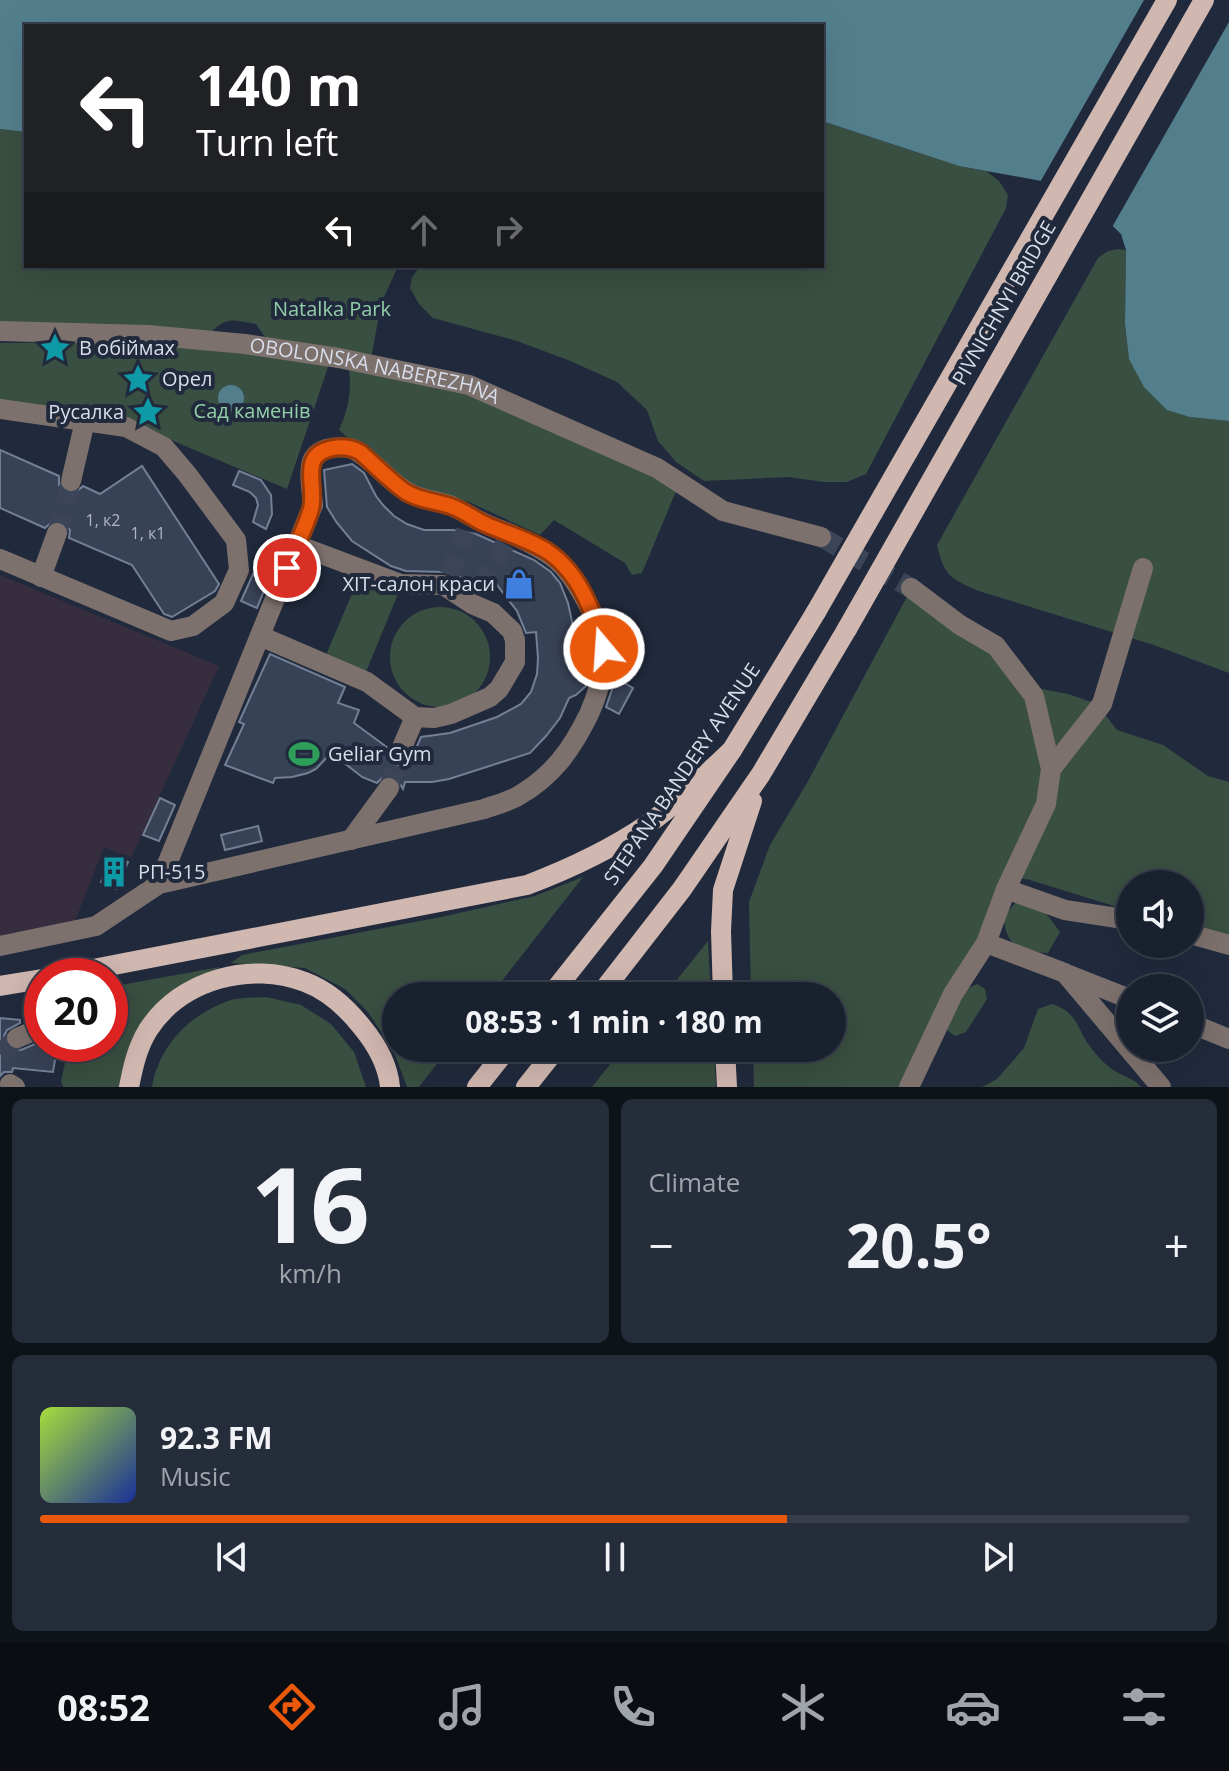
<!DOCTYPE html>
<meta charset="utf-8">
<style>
body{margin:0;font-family:"Open Sans",sans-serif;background:#262d3a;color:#f1f3f6;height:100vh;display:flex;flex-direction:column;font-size:30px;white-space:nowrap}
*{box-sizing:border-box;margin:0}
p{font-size:26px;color:#9fa3aa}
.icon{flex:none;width:44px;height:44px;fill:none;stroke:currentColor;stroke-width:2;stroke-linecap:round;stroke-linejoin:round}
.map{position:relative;height:1087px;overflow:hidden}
.drawer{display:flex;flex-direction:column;gap:12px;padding:12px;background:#0e1219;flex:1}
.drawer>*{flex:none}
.banner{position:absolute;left:24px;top:24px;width:800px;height:244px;border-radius:0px;box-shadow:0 8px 32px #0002,0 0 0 2px #373e4a;background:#202124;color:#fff;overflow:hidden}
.controls{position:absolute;left:1116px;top:870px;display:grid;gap:16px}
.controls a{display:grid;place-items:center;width:88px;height:88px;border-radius:50%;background:#19202e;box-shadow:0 8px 32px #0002,0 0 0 2px #373e4a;font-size:40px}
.speed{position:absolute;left:24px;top:958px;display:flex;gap:16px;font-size:40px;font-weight:700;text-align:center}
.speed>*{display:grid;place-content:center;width:104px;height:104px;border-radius:50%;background:#19202e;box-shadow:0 8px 32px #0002,0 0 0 2px #373e4a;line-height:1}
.speed .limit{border:12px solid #d22;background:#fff;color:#111}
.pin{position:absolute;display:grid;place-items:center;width:68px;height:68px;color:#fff;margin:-34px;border:4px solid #fff;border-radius:50%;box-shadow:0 2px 8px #0007}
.me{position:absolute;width:88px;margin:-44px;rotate:342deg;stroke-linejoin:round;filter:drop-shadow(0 0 6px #0008)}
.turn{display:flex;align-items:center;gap:28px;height:168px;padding:0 40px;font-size:36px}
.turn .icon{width:104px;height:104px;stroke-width:2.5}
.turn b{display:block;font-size:56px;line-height:68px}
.lanes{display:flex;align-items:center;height:76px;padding:0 40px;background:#0003;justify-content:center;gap:40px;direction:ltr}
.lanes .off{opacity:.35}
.big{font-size:60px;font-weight:700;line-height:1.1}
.drawer .card{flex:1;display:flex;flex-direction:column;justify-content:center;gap:12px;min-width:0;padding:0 28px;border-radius:12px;background:#262d3a}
.drawer .dial{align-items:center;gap:0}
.dial b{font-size:104px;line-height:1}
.song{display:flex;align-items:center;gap:24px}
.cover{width:96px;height:96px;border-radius:12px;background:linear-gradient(135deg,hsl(80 70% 55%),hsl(230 70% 35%))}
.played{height:8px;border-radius:4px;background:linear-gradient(90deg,#ea580c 65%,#373e4a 65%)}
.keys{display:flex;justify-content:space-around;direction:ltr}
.heat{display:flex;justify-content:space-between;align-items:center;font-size:44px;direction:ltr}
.drawer .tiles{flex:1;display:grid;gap:12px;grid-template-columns:1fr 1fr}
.card:last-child{grid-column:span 2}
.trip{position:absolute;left:382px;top:982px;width:464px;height:80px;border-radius:40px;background:#19202e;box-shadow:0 8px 32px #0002,0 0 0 2px #373e4a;font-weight:700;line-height:80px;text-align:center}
.dock{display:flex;height:128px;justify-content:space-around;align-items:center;background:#0a0d12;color:#9fa3aa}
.dock .icon{width:56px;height:56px}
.dock .selected{color:#ea580c}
.dock b{font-size:36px;color:#f1f3f6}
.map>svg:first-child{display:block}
.education{fill:#362e3e}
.green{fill:#394f41}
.water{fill:#537f8d}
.pier{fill:#212a3d}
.building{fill:#384257;stroke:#737f95;stroke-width:2}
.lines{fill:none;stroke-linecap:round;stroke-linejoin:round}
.minor-tunnel{stroke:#3c4557;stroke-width:20;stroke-dasharray:20 10;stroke-linecap:butt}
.minor{stroke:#7d716d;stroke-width:20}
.major{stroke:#d0b7af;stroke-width:20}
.major-bridge{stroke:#d0b7af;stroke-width:20}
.route-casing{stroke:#983908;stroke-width:20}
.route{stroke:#ea580c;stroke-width:14}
.labels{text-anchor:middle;stroke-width:8;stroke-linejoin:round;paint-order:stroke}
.number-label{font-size:16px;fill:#afb6c5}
.street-label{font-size:20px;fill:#d7ddea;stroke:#212a3d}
.park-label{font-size:20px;fill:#92cea8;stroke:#212a3d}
.poi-label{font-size:20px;fill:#d7ddea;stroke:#212a3d;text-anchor:start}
</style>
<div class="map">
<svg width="1229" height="1087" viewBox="0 0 1229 1087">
<rect width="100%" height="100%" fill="#212a3d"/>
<polygon class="education" points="0,575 219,666 131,858 104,847 73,926 0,938"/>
<g class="green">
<polygon points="822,121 959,166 986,171 999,181 1008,195 1006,208 866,474 847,482 824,482 788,477 704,481 676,462 658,441 647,410 617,382 568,360 517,341 433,318 419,304 410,288 412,277 419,268 423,266 822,266"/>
<path d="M0,129L26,132V266H398L381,304L371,359L270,344L256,324C233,320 226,315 208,336L0,328Z"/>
<path d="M1118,249L1126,250L1125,324L1129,358L1190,417L1229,421V673L1154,645L979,591C951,579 944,576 937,545L1098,258L1108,251Z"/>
<polygon points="166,342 329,364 287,489 157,434 0,403 0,343"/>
<path d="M349,369L468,390L660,473L676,491L642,573L632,575L625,563L554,520L540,535L469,502L435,492L406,488L339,430C348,410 352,392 349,369Z"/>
<polygon points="359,577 398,594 366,672 326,655"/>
<polygon points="909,593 989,649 1026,689 1042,689 1068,694 1097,704 1117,730 1163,745 1208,776 1229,782 1229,939 1190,928 1190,884 1130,884 1130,911 1030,880 1009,876 983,940 906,1087 754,1087 753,1048 832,1048 832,996 751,996 749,902 770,845 807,783"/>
<circle cx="440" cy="657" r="50"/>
<polygon points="583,877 490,996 396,996 396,1048 449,1048 419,1087 407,1087 394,1052 368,1012 345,989 305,968 231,963 242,955 446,916 535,896"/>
<path d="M1017,901L1045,912L1060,932L1048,953C1021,951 1005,947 1004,916Z"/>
<polygon points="708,941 711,996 664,996"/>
<polygon points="220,967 181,987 120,1087 63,1087 61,1081 69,1044 110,1044 110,987"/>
<polygon points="977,984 985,989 987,999 966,1032 955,1036 947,1030 964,990"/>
<path d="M266,997L301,1005L331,1024L354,1052L366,1087H152C159,1046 189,1015 228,1001C239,997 254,998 266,997Z"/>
<path d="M1052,1004C1080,1013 1076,1030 1092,1049C1098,1057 1107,1066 1115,1071C1124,1077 1134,1078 1141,1087H982L997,1079L1024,1048L1038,1009Z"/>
<polygon points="623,1048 714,1048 716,1087 592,1087"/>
</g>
<g class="water">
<polygon points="0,0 1229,0 1229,421 1190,417 1167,410 1144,387 1129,359 1125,324 1126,250 1121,234 1093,207 1047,182 959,166 822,121 822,26 26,26 26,132 0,129"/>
<circle cx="231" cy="398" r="13"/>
</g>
<polygon class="pier" points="1144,0 1229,0 1229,22 1111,229 1091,210 1045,185 1039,184"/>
<g class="building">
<polygon points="0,450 59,476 59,485 63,491 69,494 75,493 83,486 100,494 142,466 219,584 215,591 172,617 164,614 132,565 69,538 70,530 62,521 54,520 45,528 0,508"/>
<polygon points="352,464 364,473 376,496 383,505 394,516 407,524 424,530 453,530 476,534 534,560 551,572 560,583 568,603 576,640 586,658 588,674 586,686 576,695 569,698 560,718 546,736 530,753 449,779 432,782 405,782 403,789 396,777 384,776 377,783 362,777 343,762 329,755 316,769 308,773 292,777 275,778 273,783 225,765 244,724 239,722 270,654 345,687 338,703 359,710 354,723 388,748 389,759 394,764 401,765 407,763 412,758 421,737 450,733 497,717 521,704 531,692 537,674 538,658 536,632 526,633 517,611 497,585 490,593 470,581 444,572 406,571 391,566 352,541 337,523 327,507 324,470"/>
<polygon points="239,471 261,480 271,495 272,514 266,529 253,522 258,505 256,498 250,492 233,485"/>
<polygon points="253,574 268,581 257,608 241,601"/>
<polygon points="616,678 633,688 619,714 606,707"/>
<polygon points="160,798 175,805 159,841 143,835"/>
<polygon points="258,826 262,841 225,850 221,835"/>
<polygon points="112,856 128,862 116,889 101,882"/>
<polygon points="0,1018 20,1020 20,1023 7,1030 4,1036 5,1044 10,1049 21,1050 35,1044 57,1048 53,1072 13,1068 12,1072 4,1072 0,1076"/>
</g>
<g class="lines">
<g class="minor-tunnel">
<polyline points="57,533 71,481"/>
<polyline points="821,537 911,588"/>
<polyline points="449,575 466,531"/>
<polyline points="481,587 505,544"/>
<polyline points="389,788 400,752"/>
<polyline points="0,1054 17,1038"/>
</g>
<g class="minor">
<path id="s1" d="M0,331L148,335L245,344L339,358L469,385L657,468L723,511L821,537"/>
<polyline points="0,409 126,427 164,447 187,474 236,540 239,570 224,603 193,626 171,631 0,559"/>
<polyline points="71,481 85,421"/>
<polyline points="297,545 401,584 443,585 472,604 493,613 512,631 515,640 515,662 499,689 490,697 451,714 434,718 415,717 400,752"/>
<polyline points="41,577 57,533"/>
<polyline points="260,636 367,682 415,717"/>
<polyline points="1051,769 1102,704 1143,568"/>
<polyline points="351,840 389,788"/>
<polyline points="1006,889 1065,910 1130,920"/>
<polyline points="1190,934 1229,945"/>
<polyline points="986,943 1065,973 1161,1087"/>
<path d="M0,946L96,926L159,884L484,809C495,805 508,802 518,796C553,776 572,749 589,714C606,676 609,646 590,608C568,565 557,555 513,535C503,530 493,528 484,523C473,518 463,511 452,506C438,501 424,500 411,494C389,483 374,460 353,449C338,445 313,447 311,466C309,479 312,493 313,505L159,884"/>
<polyline points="1069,975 1130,999"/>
<polyline points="1190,1023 1229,1039"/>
<polyline points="17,1038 29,1033 42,1020"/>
<polyline points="10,1084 15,1087"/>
<polyline points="909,1087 953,994 986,943 1006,889 1046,804 1051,769 1034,696 996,646 960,625 911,588"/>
</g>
<g class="major">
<path d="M57,976L527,885C569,869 610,850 648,824C678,803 705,775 732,750"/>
<polyline points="0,986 42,979"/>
<polyline points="550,996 653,866 732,750 816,612"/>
<polyline points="599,996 682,889 761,774 847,629"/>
<polyline points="723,996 721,931 723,890 752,801"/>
<polyline points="725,1048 727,1087"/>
<path d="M129,1087C133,1067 137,1048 148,1030C181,979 251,961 305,982C329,991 347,1008 362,1027C376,1044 388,1065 390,1087"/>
<polyline points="477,1087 508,1048"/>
<polyline points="526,1087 557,1048"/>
</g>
<g class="major-bridge">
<polyline points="816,612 1167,0"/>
<polyline points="847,629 1204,0"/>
</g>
</g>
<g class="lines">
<g class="route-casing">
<path id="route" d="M287,568C295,548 305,529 311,509C317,488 299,456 329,449C340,446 350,447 360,452C375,465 390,481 406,492C420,501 438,501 453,507C464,511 474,519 485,524C505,533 528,539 547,551C580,573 594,613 604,649"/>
</g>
<use href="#route" class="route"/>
</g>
<defs>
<g id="sight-bare" transform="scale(2.4)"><path d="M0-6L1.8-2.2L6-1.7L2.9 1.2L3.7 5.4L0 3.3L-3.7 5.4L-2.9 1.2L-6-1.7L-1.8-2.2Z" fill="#0f9aa8" stroke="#212a3d" stroke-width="2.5" paint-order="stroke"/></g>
<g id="shop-bare" transform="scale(2.4)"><path d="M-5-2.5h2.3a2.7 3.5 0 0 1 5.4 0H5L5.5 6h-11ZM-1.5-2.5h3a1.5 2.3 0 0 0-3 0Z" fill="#3f7fe0" stroke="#212a3d" stroke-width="2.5" paint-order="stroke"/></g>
<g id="stadium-bare" transform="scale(2.4)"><path d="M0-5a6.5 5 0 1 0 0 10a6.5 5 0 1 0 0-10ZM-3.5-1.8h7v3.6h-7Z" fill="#2e9e5b" stroke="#212a3d" stroke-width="2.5" paint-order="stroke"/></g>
<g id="building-bare" transform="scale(2.4)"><path d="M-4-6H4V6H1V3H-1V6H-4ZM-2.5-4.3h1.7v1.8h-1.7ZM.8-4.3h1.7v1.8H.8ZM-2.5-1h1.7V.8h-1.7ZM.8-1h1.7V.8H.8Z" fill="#0f9aa8" stroke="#212a3d" stroke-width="2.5" paint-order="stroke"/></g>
</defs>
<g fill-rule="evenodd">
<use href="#sight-bare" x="55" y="348"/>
<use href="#sight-bare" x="138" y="379"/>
<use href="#sight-bare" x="148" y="412"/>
<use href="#shop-bare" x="519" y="584"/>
<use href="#stadium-bare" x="304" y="754"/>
<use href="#building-bare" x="114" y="872"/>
</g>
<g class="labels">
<g class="number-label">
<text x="103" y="526">1, к2</text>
<text x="148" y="539">1, к1</text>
</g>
<g class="street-label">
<text transform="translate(1004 303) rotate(-60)" y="7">PIVNICHNYI BRIDGE</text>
<text dy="7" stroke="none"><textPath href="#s1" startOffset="378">OBOLONSKA NABEREZHNA</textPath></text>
<text transform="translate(682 774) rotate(-56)" y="7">STEPANA BANDERY AVENUE</text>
</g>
<g class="park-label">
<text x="332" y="316">Natalka Park</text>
<text x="252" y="418">Сад каменів</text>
</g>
<g class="poi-label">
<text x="79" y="355">В обіймах</text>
<text x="162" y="386">Орел</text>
<text x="124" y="419" text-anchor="end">Русалка</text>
<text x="495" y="591" text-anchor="end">ХІТ-салон краси</text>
<text x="328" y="761">Geliar Gym</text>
<text x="138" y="879">РП-515</text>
</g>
</g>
</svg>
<div class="controls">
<a><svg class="icon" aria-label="sound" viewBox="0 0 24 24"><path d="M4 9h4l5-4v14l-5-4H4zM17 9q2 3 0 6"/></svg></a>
<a><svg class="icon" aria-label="layers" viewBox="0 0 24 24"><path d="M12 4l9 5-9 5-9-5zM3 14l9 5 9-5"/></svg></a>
</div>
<div class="speed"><div class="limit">20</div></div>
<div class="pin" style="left:287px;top:568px;background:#d93025"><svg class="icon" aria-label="arrive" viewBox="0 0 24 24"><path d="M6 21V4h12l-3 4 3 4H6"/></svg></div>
<svg class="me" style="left:604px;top:649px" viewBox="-20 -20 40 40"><circle r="17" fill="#ea580c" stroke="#fff" stroke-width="3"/><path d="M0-11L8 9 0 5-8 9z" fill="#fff"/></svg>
<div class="trip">08:53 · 1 min · 180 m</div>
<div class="banner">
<div class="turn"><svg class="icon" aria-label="left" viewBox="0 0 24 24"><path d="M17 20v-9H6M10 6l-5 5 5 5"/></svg><div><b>140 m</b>Turn left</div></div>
<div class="lanes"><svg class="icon" aria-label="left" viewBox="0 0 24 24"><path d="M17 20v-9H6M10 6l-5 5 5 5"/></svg><svg class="icon off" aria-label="ahead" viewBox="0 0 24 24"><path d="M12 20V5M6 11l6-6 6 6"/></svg><svg class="icon off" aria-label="right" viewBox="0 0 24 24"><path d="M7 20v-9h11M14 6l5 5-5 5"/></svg></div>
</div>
</div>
<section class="drawer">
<div class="tiles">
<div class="card dial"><b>16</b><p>km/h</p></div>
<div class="card"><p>Climate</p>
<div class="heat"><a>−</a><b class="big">20.5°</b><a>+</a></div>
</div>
<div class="card">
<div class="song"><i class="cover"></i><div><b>92.3 FM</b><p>Music</p></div></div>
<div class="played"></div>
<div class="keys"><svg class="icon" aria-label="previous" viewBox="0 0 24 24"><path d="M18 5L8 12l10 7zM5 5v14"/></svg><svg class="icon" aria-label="pause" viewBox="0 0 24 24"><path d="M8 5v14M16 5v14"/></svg><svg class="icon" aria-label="next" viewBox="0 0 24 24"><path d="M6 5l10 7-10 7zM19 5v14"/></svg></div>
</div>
</div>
</section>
<nav class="dock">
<b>08:52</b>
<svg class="icon selected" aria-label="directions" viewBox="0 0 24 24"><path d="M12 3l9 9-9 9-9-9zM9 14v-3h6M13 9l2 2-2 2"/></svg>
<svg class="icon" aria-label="music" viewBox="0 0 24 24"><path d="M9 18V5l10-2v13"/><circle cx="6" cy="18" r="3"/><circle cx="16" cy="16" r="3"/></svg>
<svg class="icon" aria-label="phone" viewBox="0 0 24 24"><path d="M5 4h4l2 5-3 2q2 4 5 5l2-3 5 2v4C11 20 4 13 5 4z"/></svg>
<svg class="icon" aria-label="climate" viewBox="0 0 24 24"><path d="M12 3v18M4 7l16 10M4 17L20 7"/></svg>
<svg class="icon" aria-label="car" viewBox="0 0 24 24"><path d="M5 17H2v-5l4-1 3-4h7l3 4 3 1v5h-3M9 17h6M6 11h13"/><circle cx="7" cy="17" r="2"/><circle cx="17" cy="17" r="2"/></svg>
<svg class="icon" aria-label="filters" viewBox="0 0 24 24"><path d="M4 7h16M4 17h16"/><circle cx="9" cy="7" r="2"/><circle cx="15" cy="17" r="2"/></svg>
</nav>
